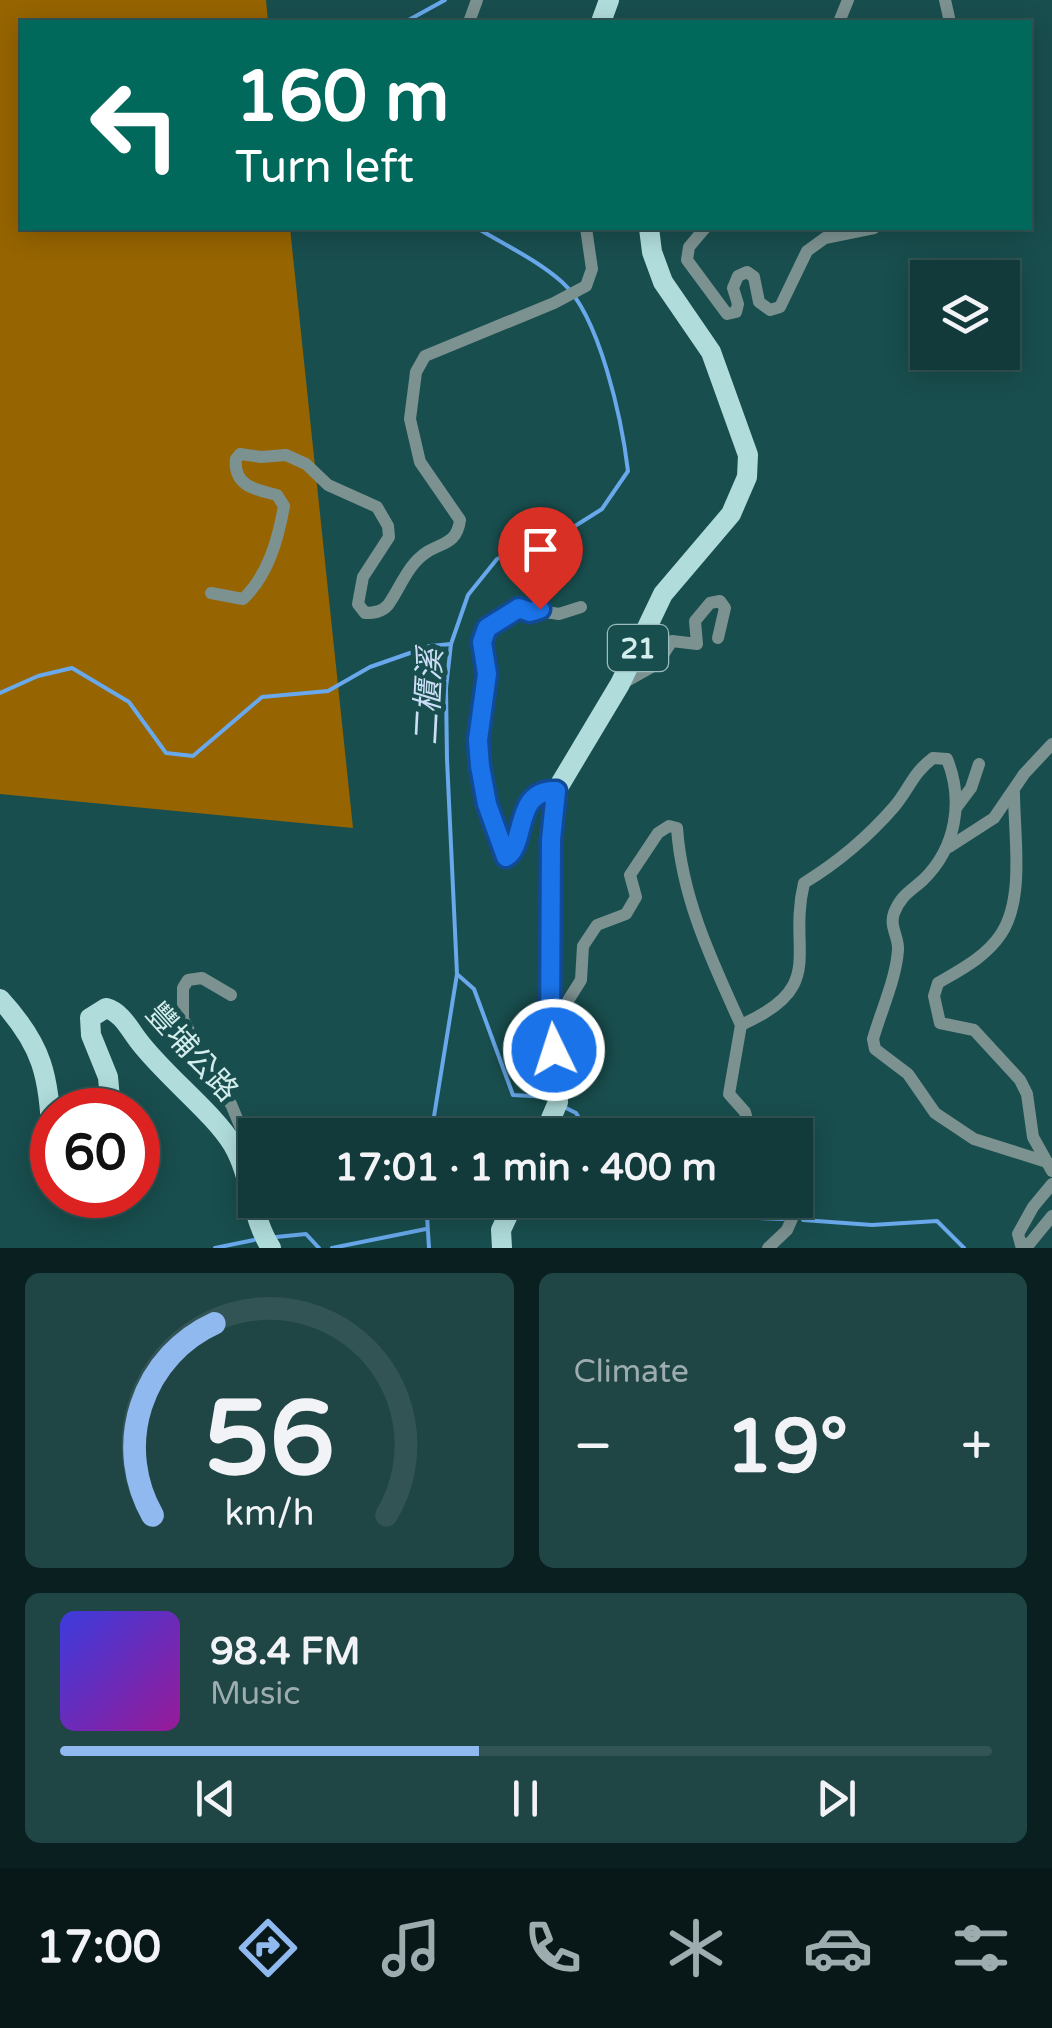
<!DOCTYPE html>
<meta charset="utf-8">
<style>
body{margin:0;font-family:"Varela Round","Noto Sans TC",sans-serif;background:#204545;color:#f1f3f6;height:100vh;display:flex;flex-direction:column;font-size:38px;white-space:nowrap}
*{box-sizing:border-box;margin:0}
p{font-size:32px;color:#9dadaf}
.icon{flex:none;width:55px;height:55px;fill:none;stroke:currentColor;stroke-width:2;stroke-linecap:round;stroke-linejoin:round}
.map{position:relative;height:1248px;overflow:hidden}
.side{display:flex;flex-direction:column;gap:25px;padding:25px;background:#0a2020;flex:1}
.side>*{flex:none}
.hud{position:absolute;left:20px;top:20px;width:1012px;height:210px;border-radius:0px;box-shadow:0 5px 25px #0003,0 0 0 2px #325454;background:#00695c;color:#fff;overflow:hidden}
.tools{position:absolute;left:910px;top:260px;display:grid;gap:20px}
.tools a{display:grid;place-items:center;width:110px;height:110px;border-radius:0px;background:#133a3a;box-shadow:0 5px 25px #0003,0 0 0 2px #325454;font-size:50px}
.speed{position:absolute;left:30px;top:1088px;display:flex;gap:20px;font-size:50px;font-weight:700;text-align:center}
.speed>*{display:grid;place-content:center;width:130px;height:130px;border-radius:50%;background:#133a3a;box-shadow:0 5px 25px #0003,0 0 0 2px #325454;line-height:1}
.speed .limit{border:15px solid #d22;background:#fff;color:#111}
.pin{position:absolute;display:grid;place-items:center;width:85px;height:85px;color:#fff;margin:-102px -42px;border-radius:50% 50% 50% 0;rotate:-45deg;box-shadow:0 0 10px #0007}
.pin .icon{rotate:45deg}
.me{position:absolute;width:110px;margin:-55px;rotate:356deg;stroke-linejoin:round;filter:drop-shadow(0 0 8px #0008)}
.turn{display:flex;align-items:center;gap:35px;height:210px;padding:0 50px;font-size:45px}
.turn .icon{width:130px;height:130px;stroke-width:2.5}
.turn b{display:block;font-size:70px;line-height:85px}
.big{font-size:75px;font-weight:700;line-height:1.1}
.side .tile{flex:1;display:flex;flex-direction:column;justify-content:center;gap:15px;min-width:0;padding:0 35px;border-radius:15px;background:#204545}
.side .dial{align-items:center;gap:0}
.dial svg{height:260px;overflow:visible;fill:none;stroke:#325454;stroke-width:7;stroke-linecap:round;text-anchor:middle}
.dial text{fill:#f1f3f6;stroke:none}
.song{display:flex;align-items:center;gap:30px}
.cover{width:120px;height:120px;border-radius:15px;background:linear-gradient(135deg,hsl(240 70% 55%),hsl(300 70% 35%))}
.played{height:10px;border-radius:5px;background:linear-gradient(90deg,#90b9f0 45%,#325454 45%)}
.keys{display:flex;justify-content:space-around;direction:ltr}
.heat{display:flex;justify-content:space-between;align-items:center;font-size:55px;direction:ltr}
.side .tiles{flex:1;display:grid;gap:25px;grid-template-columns:1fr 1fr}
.tile:last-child{grid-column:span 2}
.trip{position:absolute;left:238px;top:1118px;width:575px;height:100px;border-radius:0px;background:#133a3a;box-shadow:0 5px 25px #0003,0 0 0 2px #325454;font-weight:700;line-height:100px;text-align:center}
.dock{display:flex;height:160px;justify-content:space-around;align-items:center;background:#081717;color:#9dadaf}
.dock .icon{width:70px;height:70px}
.dock .current{color:#90b9f0}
.dock b{font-size:45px;color:#f1f3f6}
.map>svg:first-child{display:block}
.green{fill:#966401}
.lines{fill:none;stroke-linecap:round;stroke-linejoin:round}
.stream{stroke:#68a8eb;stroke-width:4}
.street{stroke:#7c9291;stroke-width:12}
.primary{stroke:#b0dddc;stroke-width:20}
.route-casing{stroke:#114b97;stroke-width:25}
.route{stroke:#1a73e8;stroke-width:18}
.labels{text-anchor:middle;stroke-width:10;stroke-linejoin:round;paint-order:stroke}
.shield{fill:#194e4e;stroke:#9bbdbd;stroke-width:2.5}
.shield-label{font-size:28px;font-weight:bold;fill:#d3edec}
.street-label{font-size:30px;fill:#d3edec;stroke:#194e4e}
.water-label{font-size:32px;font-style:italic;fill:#cbdef6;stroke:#194e4e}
</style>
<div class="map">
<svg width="1052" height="1248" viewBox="0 0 1052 1248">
<rect width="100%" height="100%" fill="#194e4e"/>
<polygon class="green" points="0,0 266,0 268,22 22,22 22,228 290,228 353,828 0,794"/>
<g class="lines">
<g class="stream">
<polyline points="405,22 445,0"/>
<polyline points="0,693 38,676 72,668 129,702 166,753 193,756 262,697 328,691 370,667 430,646 451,644"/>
<polyline points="458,975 474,989 513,1095 549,1097"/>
<polyline points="566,1108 576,1113 590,1135"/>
<path d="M431,1135L457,974L447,759L446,688L451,644L468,595L497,559L564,533L602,509L628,471C622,421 600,316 562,282C537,260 505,245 477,228"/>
<polyline points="426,1200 429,1248"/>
<polyline points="681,1200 704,1216 783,1219"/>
<polyline points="803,1220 872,1225 937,1221 964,1248"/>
<polyline points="276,1237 306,1234 319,1248"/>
<polyline points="215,1248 254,1240"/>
<polyline points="332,1248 426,1229"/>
</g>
<g class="street">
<polyline points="945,0 950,22"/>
<polyline points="469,22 477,0"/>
<polyline points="839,22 848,0"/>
<polyline points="705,228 689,247 687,260 727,314 736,312 738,304 733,288 738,276 747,272 754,277 759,302 770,310 780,307 807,251 825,238 874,228"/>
<path d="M211,593L243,599C268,575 278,540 284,506L277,495C256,490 233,486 236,459L240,454L261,457L286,455L306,464L328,485L377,507L388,526L389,537L363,577L358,604L365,613C374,613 382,612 388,605C401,587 407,565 427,552C444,542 457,543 460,520L420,462L410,419L416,372L425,356L554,303L586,286L592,269L586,228"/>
<polyline points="623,683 657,664 672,641 697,644 695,621 710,603 720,601 725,608 718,638"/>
<path d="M556,791C514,789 529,844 507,857L487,804L480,766L478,740L487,674L482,642L487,628L519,608L559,614L581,607"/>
<path d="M1014,793C1014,835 1025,898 1001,934C986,957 960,970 938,983L934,996L940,1023L974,1030L1020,1080L1027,1094L1033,1137L1052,1171"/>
<polyline points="956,808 971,788 979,764"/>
<polyline points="949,847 994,818 1024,774 1052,744"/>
<polyline points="231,995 202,978 188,980 183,988 183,1019 203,1058 207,1080 231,1104 255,1162"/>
<path d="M554,1023L581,980L583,946L597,925L626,914L636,897L630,875L658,833L669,826L677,828C682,899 712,961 741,1025C829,986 787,953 804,883C840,861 867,838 894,807C910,788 912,774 933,758L947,759C964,801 956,848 923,880C911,891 901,895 894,913C889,927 899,937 898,950C896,979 881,1011 873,1039L875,1049L908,1074L935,1113L974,1139L1047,1162"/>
<polyline points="741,1025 729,1094 745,1112 751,1135"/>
<polyline points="1052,1184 1033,1207 1018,1234 1021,1245 1030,1243 1052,1216"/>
<polyline points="768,1248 787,1230 794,1214 784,1200"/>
</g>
<g class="primary">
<polyline points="601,22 609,0"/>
<path d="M0,999C44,1047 48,1075 52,1138"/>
<path d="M111,1110L108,1077L91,1035L90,1018L106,1008C121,1012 129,1028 138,1040C164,1075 214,1113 233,1145C252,1178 251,1217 271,1248"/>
<polyline points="544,1135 558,1102 558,1070 550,1030 551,840 556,791 620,684 663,594 731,514 747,477 748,455 711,352 663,282 652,252 649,228"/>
<polyline points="502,1248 501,1230 515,1200"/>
</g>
</g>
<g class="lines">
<g class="route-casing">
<path id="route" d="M540,609L530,612L519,608L487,628L482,642L487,674L478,740L480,766L487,804L506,857C527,845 513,789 556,791L551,840L550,1030L554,1050"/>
</g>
<use href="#route" class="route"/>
</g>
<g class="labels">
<rect class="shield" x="608" y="625" width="60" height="46" rx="8"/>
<g class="shield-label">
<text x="638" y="658">21</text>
</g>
<g class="street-label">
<text transform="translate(192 1052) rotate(48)" y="10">豐埔公路</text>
</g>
<g class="water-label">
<text transform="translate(428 697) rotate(-87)" y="11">二櫃溪</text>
</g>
</g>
</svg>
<div class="tools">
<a><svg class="icon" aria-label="layers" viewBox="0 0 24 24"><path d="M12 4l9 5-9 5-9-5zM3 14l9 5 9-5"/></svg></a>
</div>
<div class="speed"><div class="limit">60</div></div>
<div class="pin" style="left:540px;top:609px;background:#d93025"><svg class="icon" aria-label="arrive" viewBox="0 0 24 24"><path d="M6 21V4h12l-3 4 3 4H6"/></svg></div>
<svg class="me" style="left:554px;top:1050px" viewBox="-20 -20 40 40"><circle r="17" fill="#1a73e8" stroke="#fff" stroke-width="3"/><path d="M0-11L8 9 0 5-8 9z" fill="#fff"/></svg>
<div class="trip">17:01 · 1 min · 400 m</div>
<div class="hud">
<div class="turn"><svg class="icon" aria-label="left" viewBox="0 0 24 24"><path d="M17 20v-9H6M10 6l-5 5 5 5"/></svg><div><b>160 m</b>Turn left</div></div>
</div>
</div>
<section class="side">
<div class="tiles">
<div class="tile dial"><svg viewBox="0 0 100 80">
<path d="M14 69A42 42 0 1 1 86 69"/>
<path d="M14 69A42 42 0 0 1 33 10" stroke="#90b9f0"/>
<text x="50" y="56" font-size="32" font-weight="700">56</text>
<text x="50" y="72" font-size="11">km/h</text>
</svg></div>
<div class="tile"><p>Climate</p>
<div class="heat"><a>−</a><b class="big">19°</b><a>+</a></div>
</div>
<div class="tile">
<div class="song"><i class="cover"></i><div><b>98.4 FM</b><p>Music</p></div></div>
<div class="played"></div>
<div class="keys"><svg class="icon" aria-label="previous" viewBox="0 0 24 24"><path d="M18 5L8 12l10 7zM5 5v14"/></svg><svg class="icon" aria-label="pause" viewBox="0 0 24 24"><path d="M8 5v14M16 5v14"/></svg><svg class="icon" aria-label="next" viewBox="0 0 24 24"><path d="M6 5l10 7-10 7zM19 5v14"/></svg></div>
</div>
</div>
</section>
<nav class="dock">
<b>17:00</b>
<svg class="icon current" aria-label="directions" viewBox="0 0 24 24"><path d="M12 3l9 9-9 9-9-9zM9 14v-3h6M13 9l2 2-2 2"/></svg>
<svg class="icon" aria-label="music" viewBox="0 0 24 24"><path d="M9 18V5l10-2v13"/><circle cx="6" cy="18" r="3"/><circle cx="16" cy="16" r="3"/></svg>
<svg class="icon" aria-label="phone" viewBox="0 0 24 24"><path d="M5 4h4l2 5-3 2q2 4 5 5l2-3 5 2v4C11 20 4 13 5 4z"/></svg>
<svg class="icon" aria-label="climate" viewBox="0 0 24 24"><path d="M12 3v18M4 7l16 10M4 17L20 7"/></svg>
<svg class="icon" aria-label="car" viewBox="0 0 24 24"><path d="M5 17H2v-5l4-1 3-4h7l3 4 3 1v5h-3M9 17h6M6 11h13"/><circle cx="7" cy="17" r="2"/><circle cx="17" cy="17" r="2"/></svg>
<svg class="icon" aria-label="filters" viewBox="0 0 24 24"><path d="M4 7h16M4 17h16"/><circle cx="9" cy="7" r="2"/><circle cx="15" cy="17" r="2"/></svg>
</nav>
